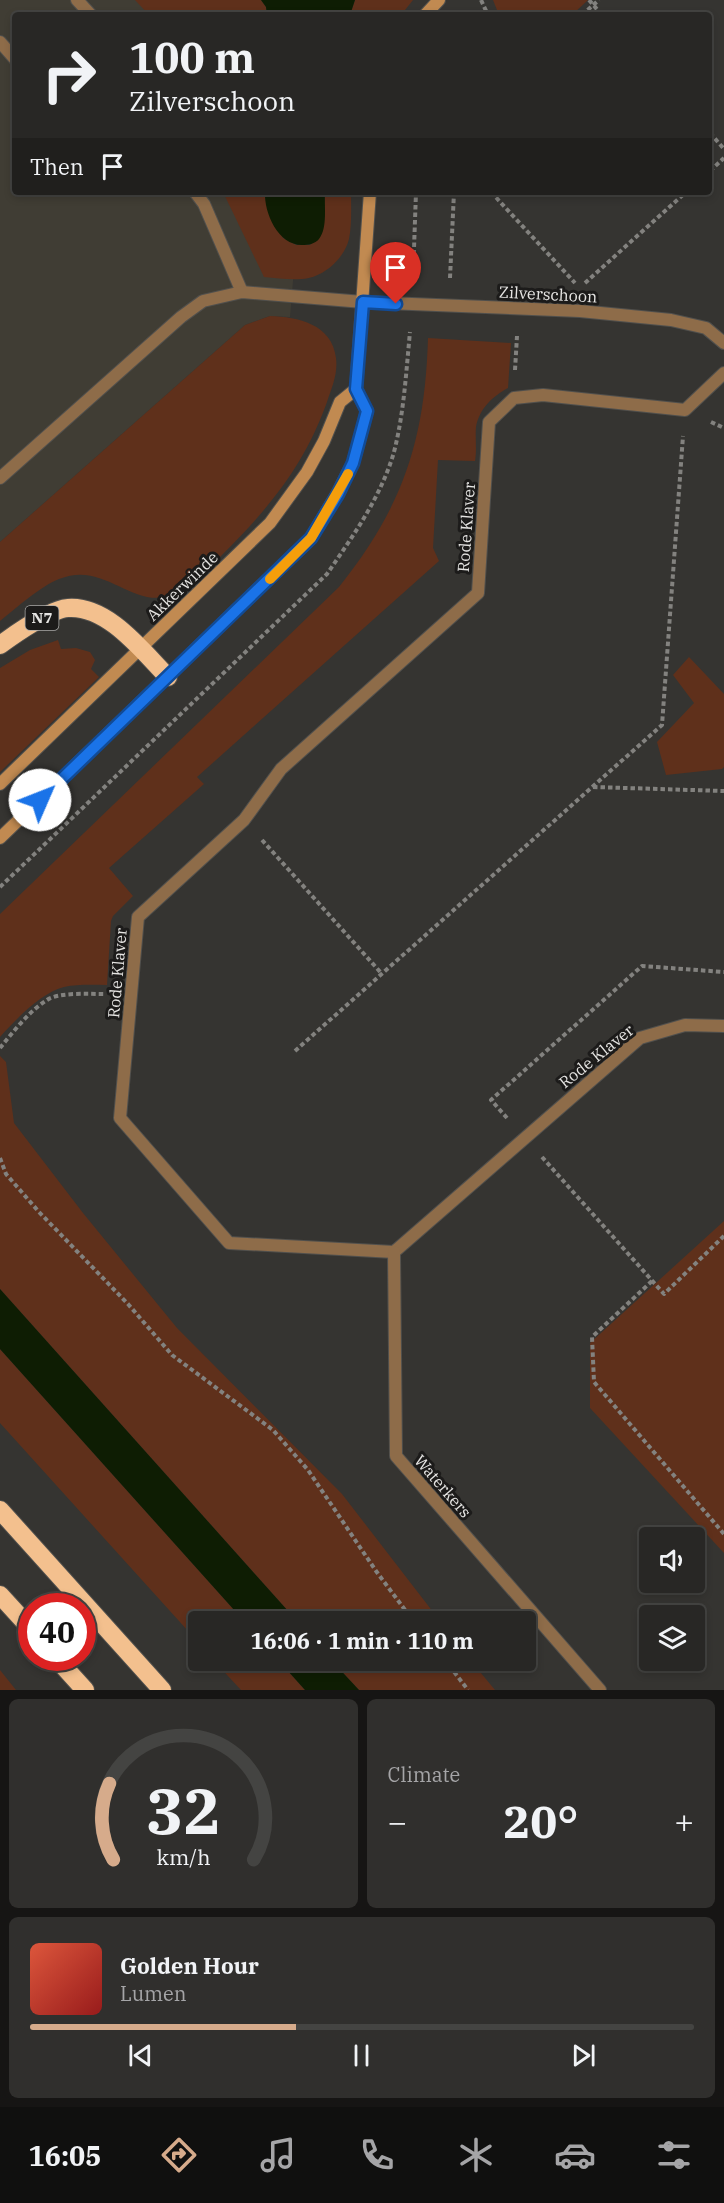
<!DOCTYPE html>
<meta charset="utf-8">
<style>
body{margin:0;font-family:"IBM Plex Serif",serif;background:#302f2d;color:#f1f3f6;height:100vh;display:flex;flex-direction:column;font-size:22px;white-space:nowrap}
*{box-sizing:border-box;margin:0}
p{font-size:20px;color:#a5a5a7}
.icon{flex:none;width:33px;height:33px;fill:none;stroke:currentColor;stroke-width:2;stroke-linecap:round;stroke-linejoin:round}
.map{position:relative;height:1690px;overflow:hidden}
.drawer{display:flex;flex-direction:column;gap:9px;padding:9px;background:#161514;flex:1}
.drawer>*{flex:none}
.top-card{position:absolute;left:12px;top:12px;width:700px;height:183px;border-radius:6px;box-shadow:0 3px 9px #0003,0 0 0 2px #444442;background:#282725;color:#f1f3f6;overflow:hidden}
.buttons{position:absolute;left:639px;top:1527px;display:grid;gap:12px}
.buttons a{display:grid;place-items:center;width:66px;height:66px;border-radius:6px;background:#282725;box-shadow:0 3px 9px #0003,0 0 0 2px #444442;font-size:30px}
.speed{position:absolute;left:18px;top:1593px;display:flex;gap:12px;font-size:30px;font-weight:700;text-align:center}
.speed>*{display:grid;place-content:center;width:78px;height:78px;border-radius:50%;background:#282725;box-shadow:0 3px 9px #0003,0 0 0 2px #444442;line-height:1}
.speed .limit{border:9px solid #d22;background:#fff;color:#111}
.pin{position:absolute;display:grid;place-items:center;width:51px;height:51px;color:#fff;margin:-62px -26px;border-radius:50% 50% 50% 0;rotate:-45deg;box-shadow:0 0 6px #0007}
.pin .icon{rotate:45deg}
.me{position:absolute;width:66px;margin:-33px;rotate:46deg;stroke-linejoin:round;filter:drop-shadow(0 0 4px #0008)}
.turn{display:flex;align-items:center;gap:21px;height:126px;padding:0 18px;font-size:27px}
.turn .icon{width:78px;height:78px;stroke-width:2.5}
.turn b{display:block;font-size:42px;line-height:51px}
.then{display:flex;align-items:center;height:57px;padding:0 18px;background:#0003;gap:12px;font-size:22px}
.big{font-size:45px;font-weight:800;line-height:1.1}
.drawer .card{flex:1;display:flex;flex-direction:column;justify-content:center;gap:9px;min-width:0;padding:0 21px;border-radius:9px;background:#302f2d}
.drawer .dial{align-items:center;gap:0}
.dial svg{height:156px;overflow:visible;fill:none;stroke:#444442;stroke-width:7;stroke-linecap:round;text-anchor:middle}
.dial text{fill:#f1f3f6;stroke:none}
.song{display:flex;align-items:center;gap:18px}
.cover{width:72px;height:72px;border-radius:9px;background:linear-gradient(135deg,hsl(10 70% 55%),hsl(0 70% 35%))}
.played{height:6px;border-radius:3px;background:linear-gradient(90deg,#d6ab8b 40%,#444442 40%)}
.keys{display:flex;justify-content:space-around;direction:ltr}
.heat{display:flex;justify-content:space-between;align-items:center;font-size:33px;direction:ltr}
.drawer .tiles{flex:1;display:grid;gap:9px;grid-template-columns:1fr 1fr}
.card:last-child{grid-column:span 2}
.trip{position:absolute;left:188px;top:1611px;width:348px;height:60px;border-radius:6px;background:#282725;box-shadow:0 3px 9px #0003,0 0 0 2px #444442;font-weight:800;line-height:60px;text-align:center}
.tabs{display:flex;height:96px;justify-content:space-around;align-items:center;background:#10100f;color:#a5a5a7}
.tabs .icon{width:42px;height:42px}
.tabs .current{color:#d6ab8b}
.tabs b{font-size:27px;color:#f1f3f6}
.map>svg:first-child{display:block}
.built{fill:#403d34}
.green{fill:#5f301b}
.water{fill:#0e1d03}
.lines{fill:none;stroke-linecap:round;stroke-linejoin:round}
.lane-casing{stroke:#51504d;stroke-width:14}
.street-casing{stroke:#51504d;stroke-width:14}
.secondary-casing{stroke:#51504d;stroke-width:14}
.highway-casing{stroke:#51504d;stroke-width:20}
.path{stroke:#83827f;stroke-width:4;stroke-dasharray:4.5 3;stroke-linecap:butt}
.lane{stroke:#8e6c49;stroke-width:12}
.street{stroke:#8e6c49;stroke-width:12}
.secondary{stroke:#c18a51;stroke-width:12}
.highway{stroke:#f3c08e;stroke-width:18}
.route-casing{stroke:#114b97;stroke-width:15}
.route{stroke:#1a73e8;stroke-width:10}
.slow{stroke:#f59e0b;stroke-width:10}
.labels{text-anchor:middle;stroke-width:6;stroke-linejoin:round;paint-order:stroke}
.shield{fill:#1c1b1a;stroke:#a9a8a7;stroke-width:1.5}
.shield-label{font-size:15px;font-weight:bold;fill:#e6e5e3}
.street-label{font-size:16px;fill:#e6e5e3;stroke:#1c1b1a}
</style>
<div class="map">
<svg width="724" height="1690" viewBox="0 0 724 1690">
<rect width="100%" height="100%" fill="#353431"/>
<polygon class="built" points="0,0 261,0 267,15 15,15 15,192 265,192 265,198 283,238 296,245 290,317 270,316 245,325 0,542"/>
<g class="green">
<polygon points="135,0 261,0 266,7 267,15 149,15"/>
<polygon points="355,0 413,0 401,15 350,15"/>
<polygon points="493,0 588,0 572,15 499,15"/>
<path d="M223,192H265V198L283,238L296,245H310L323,230L325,192H351C351,207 352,224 349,239C344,259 323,278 302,279C289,280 277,278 264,277Z"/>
<path d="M270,316C298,317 332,324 336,358C338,374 332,387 327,402C304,466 269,508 222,555C207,570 192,587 173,595C131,610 105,560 59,579C41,586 16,608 0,621V542L245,325Z"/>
<path d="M428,338L511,343L508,388C493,396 479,409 476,427C475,438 477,450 475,461L438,460L433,548L439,561L197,777L204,784L109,868L133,896L113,916L111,921L107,985C93,985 78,984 64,987C42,992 14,1021 0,1037V914L339,587C403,507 425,440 428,338Z"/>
<polygon points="58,640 61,649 76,648 90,652 95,660 91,669 99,677 0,772 0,668 30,650"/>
<polygon points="689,657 724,694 724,767 722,769 666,775 657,742 694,703 673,675"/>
<polygon points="0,1056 6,1062 14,1123 83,1213 177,1328 342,1494 440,1621 297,1621 0,1289"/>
<polygon points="724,1221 724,1553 590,1408 590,1343"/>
<polygon points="0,1349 244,1621 198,1622 198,1642 0,1423"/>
<polygon points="214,1661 279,1661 305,1690 241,1690"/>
<polygon points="332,1661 471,1661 495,1690 359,1690"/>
<polygon points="0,1670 16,1690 0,1690"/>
</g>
<g class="water">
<polygon points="261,0 355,0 350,15 267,15 266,7"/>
<path d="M265,192H325C324,205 328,228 319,239C315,244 308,245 302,245C278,245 264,213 265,192Z"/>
<polygon points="0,1289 297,1621 244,1621 0,1349"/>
<polygon points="279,1661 332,1661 359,1690 305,1690"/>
</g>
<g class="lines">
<g class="lane-casing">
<g id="lane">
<polyline points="77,0 91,15"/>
<polyline points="0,42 15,59"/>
<polyline points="195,192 204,204 242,292"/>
<polyline points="0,478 181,317 203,301 242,292 363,302"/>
</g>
</g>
<g class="street-casing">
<g id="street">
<polyline points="363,302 580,311 671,320 706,328 724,343"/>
<polyline points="724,373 685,410 543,395 514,398 489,422 478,593 281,769 244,820 138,917 120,1118 229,1243 394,1252 640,1038 685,1025 724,1026"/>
<polyline points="394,1252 396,1456 600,1690"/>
</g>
</g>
<g class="secondary-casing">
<g id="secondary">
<polyline points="425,15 439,0"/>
<polyline points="0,784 270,523 307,472 324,441 340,402 356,389"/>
<polyline points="0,838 311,538 337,494 353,463 367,411 356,389 370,192"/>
</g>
</g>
<g class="highway-casing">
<g id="highway">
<path d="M0,645C15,634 51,609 68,608C108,605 143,652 168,677"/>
<polyline points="0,1510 162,1690"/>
<polyline points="0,1595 32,1630"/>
<polyline points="56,1658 85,1690"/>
</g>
</g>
<g class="path">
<polyline points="481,0 488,15"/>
<polyline points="589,0 602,15"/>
<polyline points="582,15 599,0"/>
<polyline points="710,133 724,149"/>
<polyline points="710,171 724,158"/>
<polyline points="491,192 575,283"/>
<polyline points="413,277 416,192"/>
<polyline points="450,278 454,192"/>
<polyline points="585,283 686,192"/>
<polyline points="515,370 517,336"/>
<polyline points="711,422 724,428"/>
<polyline points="593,787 724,791"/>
<polyline points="262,840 382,974"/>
<path d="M0,887L327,574C353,536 381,497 394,452C404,413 406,373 410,332"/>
<path d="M0,1048C14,1031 29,1011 47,1000C59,992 89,994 104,994"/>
<polyline points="295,1051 662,725 683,436"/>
<polyline points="507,1118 491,1100 642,966 724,972"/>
<polyline points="542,1157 664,1294 724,1236"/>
<polyline points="0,1158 6,1174 39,1212 128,1304 172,1355 273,1430 308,1470 376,1571 414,1622"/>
<polyline points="652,1281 592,1337 594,1382 724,1534"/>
<polyline points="445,1660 468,1690"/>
</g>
<use href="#lane" class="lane"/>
<use href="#street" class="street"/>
<use href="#secondary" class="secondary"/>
<use href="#highway" class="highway"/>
</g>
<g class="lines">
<g class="route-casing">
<polyline id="route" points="40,800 311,538 338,494 353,463 367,411 356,389 363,302 396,304"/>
</g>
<use href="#route" class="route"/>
<polyline class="slow" points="270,579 311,538 348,474"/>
</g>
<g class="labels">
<rect class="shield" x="25.5" y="606" width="33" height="24" rx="4.5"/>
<g class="shield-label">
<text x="42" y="623">N7</text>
</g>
<g class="street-label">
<text transform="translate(548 294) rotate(3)" y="6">Zilverschoon</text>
<text transform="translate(466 527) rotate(-86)" y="6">Rode Klaver</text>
<text transform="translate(182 586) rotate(-44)" y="6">Akkerwinde</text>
<text transform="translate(117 973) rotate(-85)" y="6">Rode Klaver</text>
<text transform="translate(596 1056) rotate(-39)" y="6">Rode Klaver</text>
<text transform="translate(443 1486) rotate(49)" y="6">Waterkers</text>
</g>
</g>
</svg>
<div class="buttons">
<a><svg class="icon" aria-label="sound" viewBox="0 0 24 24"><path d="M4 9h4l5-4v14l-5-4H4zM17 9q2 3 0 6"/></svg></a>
<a><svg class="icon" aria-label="layers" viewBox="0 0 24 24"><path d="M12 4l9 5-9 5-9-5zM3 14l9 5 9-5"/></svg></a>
</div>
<div class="speed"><div class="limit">40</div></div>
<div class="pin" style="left:396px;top:304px;background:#d93025"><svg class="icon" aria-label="arrive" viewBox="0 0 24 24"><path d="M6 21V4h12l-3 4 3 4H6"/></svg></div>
<svg class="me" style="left:40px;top:800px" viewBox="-20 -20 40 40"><circle r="19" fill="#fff"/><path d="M0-13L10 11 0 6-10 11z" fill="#1a73e8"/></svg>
<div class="trip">16:06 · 1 min · 110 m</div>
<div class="top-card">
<div class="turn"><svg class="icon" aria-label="right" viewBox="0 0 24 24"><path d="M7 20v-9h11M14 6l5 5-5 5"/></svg><div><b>100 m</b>Zilverschoon</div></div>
<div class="then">Then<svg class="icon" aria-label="arrive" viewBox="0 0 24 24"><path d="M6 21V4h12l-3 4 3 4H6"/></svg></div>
</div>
</div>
<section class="drawer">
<div class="tiles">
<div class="card dial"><svg viewBox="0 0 100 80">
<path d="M14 69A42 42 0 1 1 86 69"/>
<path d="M14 69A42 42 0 0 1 12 30" stroke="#d6ab8b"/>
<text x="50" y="56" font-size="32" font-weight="700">32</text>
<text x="50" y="72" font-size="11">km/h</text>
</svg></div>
<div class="card"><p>Climate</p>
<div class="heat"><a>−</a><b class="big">20°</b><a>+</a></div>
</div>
<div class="card">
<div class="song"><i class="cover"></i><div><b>Golden Hour</b><p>Lumen</p></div></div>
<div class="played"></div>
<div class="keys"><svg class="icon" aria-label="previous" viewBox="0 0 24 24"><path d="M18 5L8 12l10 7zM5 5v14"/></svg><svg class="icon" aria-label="pause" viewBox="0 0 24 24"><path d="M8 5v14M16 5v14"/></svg><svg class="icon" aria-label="next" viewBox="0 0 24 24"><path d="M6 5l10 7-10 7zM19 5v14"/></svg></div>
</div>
</div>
</section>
<nav class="tabs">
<b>16:05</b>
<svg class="icon current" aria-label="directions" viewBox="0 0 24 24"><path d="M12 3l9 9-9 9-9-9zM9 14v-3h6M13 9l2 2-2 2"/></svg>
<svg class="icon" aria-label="music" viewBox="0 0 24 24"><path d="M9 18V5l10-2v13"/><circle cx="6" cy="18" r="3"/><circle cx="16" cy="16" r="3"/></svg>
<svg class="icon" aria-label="phone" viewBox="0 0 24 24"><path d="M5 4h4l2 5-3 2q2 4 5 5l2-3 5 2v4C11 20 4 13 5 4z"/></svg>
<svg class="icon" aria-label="climate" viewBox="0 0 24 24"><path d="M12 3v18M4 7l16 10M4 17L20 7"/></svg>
<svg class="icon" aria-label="car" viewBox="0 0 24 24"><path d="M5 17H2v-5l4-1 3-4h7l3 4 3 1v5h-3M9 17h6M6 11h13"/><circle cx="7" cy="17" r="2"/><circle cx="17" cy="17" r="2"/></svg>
<svg class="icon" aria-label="filters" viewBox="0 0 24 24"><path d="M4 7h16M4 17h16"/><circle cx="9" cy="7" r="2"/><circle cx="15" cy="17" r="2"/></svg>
</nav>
